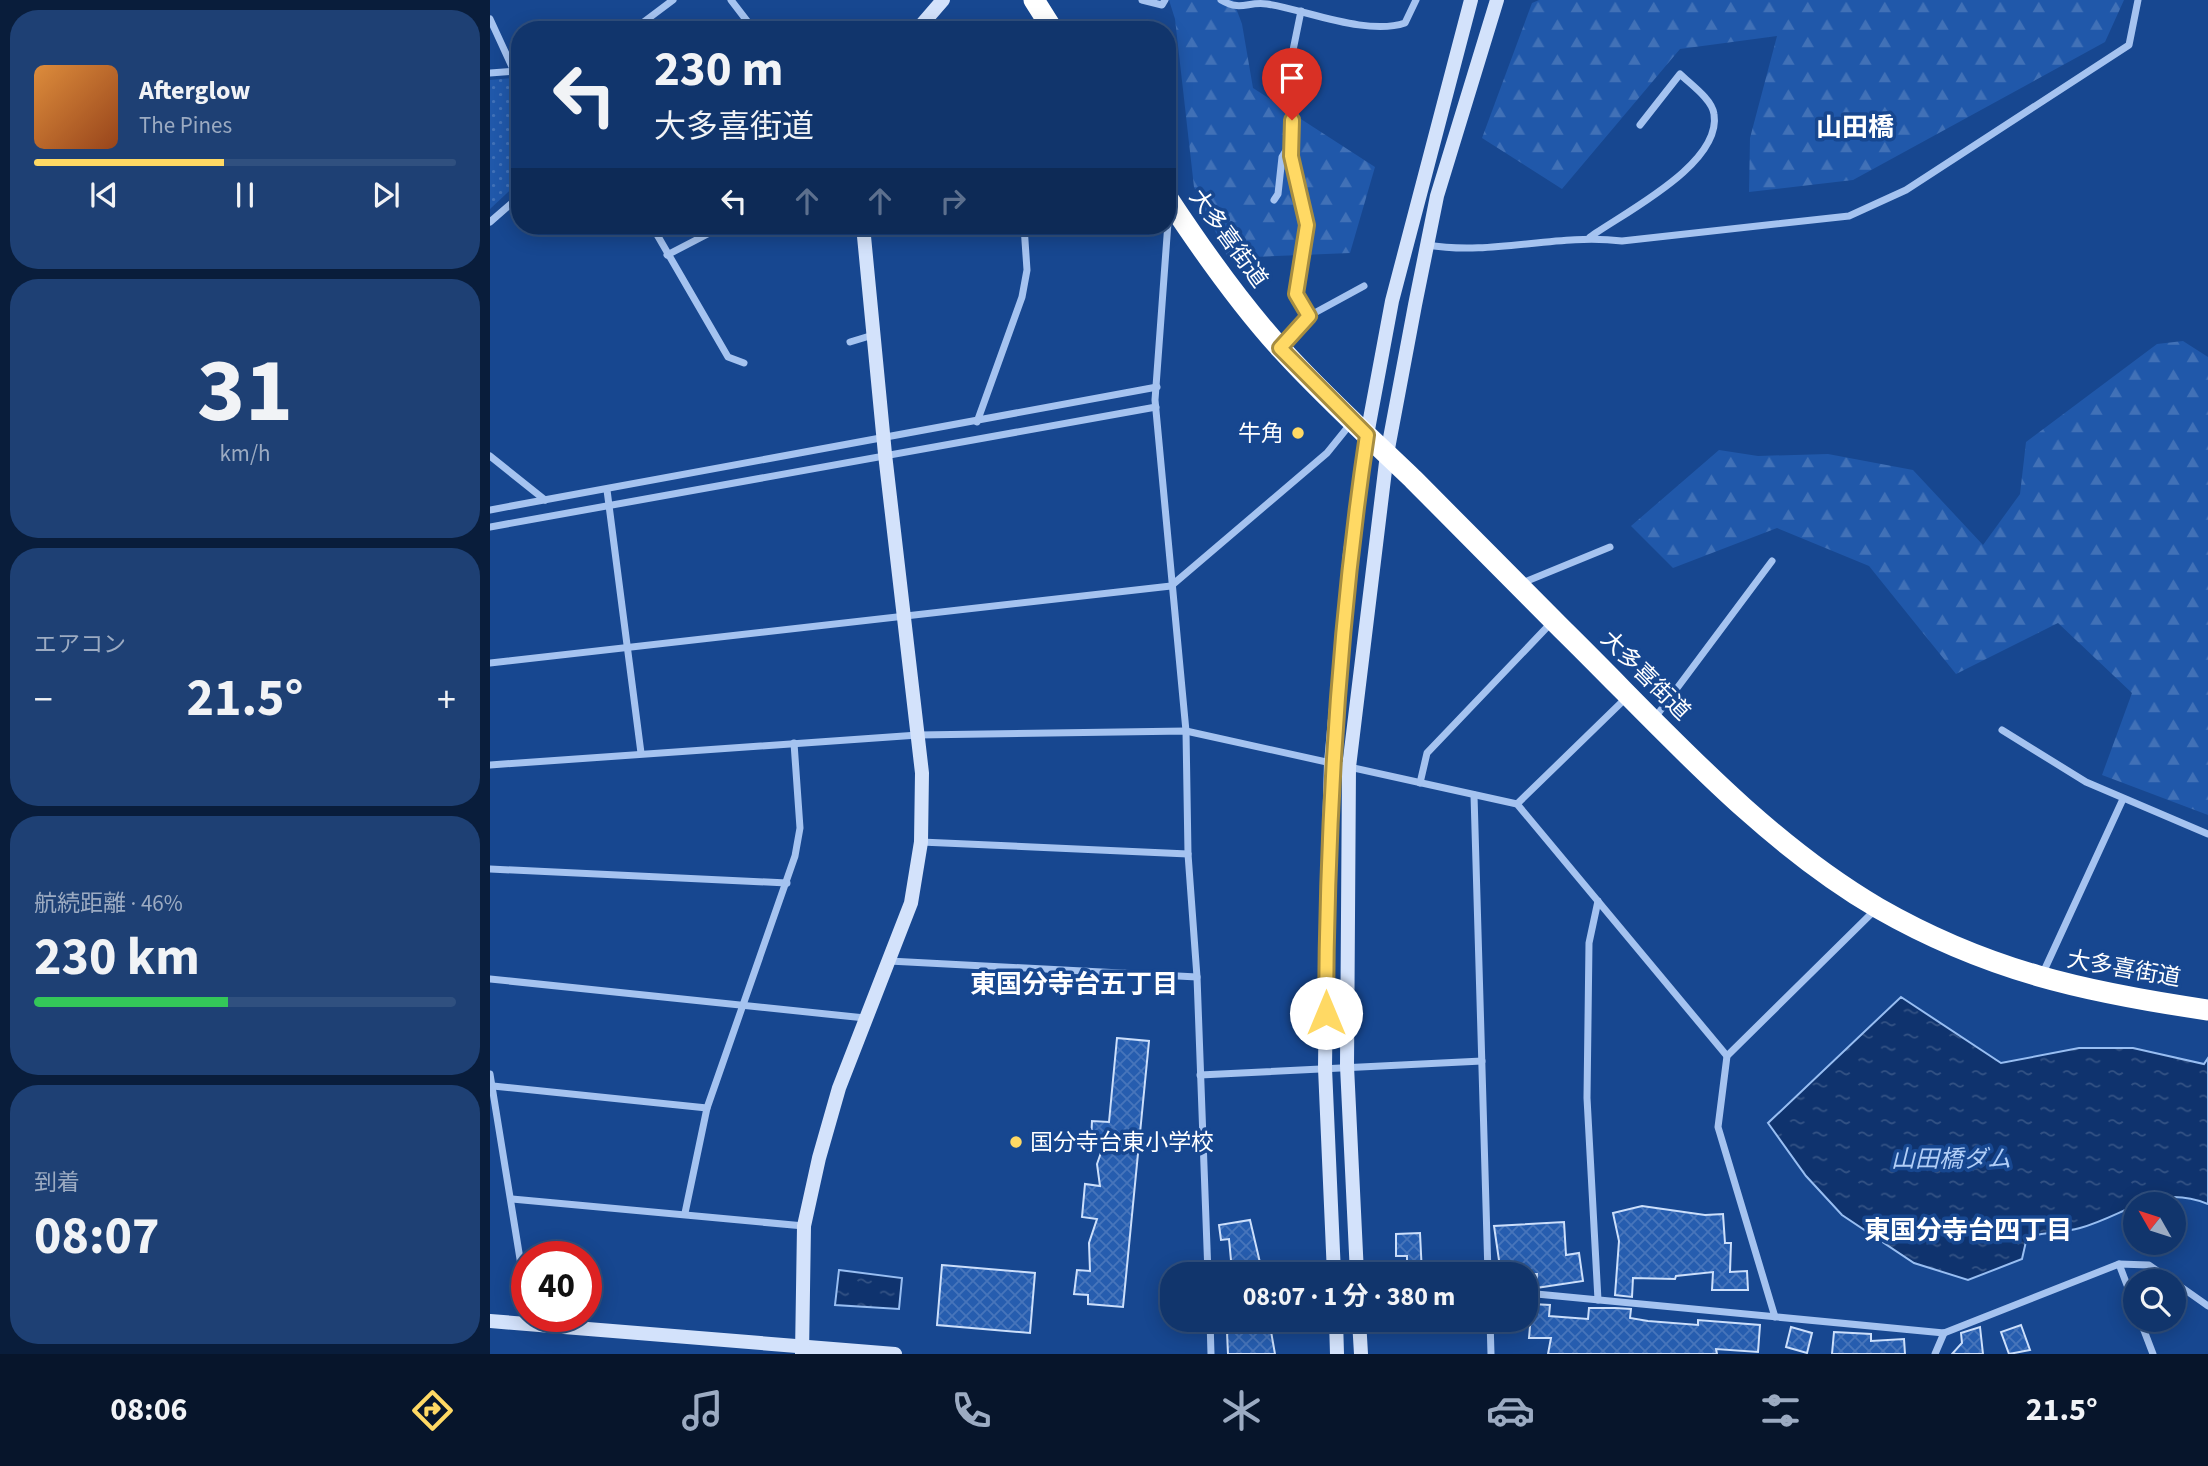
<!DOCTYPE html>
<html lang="ja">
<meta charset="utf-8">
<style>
body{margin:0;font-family:"Source Sans 3","Noto Sans JP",sans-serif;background:#1e4074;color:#f1f3f6;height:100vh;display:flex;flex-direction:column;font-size:26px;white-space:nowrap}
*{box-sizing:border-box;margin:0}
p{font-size:23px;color:#9cabc2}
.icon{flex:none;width:38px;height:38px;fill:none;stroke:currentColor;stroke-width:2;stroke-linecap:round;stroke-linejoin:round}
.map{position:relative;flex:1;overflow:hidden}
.drawer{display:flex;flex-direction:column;gap:10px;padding:10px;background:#091d3b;width:490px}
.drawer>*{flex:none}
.top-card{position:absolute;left:21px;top:21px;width:665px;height:214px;border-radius:28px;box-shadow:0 4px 18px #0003,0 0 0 2px #30507f;background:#11356c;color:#f1f3f6;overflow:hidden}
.needle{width:46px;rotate:309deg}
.buttons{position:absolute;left:1633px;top:1192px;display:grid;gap:14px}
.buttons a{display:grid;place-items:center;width:63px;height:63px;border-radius:50%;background:#11356c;box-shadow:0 4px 18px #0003,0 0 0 2px #30507f;font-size:35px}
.speed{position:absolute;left:21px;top:1241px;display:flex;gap:14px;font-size:35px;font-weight:700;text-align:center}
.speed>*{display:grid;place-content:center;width:91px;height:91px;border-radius:50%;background:#11356c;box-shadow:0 4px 18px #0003,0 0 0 2px #30507f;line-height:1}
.speed .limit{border:10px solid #d22;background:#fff;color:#111}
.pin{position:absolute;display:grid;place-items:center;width:60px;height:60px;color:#fff;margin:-72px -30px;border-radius:50% 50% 50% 0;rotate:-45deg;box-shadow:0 0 7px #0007}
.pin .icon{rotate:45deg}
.me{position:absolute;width:77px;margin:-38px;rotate:0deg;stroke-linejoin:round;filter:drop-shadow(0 0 5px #0008)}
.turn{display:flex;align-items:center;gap:24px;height:147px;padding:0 28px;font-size:32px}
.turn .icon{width:91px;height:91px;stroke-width:2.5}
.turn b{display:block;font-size:49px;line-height:60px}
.lanes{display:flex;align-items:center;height:66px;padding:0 28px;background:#0003;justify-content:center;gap:35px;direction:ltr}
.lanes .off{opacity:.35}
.big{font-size:52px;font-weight:700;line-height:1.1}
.drawer .tile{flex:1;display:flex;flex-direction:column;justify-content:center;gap:10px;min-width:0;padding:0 24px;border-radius:28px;background:#1e4074}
.drawer .dial{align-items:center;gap:0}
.dial b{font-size:91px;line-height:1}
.song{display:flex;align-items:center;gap:21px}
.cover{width:84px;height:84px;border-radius:10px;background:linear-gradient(135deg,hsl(30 70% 55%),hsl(20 70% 35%))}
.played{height:7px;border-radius:4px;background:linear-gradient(90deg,#ffd964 45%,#30507f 45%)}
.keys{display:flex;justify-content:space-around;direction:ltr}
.heat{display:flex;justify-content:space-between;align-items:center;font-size:38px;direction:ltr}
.charge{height:10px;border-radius:5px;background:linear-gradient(90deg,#34c759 46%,#30507f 0)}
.trip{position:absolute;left:670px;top:1262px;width:378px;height:70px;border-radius:28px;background:#11356c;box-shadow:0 4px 18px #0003,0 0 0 2px #30507f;font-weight:700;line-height:70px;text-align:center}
.dock{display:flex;height:112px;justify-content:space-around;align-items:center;background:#07152b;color:#9cabc2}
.dock .icon{width:49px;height:49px}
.dock .selected{color:#ffd964}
.dock b{font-size:32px;color:#f1f3f6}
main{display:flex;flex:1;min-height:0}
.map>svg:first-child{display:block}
.forest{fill:url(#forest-firs)}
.park{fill:url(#park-dots)}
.water{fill:url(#water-ripples);stroke:#98bef2;stroke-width:2}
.building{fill:url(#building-cross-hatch);stroke:#ccdffb;stroke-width:2}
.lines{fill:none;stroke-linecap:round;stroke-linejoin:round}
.street{stroke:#a5c3f0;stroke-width:7}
.secondary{stroke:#d3e2fb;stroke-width:14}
.highway{stroke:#fff;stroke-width:21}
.route-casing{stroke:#a68d41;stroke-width:18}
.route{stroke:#ffd964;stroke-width:12}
.poi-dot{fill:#ffd964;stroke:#174790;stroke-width:2.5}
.labels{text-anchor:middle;stroke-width:7;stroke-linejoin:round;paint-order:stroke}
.street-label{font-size:23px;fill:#fff;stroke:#174790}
.poi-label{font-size:23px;fill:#fff;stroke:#174790;text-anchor:end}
.water-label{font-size:24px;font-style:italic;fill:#b1cef7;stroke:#174790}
.quarter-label{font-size:26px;font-weight:bold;fill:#fff;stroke:#174790}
</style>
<main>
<section class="drawer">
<div class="tile">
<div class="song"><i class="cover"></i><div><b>Afterglow</b><p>The Pines</p></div></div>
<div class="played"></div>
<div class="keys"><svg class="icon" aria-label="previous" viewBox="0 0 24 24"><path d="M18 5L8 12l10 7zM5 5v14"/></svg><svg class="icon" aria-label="pause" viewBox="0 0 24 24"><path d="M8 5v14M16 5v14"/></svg><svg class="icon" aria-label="next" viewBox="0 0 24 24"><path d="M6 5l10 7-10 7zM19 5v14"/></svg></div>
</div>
<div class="tile dial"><b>31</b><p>km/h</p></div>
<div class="tile"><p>エアコン</p>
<div class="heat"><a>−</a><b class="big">21.5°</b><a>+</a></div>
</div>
<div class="tile"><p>航続距離 · 46%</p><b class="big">230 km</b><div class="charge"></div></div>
<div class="tile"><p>到着</p><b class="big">08:07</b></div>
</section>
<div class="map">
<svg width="1718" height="1354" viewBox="0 0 1718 1354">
<defs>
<pattern id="forest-firs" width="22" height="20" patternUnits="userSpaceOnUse" patternTransform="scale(1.75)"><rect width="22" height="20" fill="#2058aa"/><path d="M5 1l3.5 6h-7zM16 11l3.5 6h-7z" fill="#4171b7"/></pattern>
<pattern id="park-dots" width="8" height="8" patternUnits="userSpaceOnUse" patternTransform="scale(1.75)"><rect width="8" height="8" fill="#2058aa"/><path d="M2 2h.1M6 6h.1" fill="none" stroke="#4171b7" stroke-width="1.8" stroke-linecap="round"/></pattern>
<pattern id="water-ripples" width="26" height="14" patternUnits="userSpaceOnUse" patternTransform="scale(1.75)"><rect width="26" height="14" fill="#0f336e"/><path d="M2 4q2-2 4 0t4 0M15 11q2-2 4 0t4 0" fill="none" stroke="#335284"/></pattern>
<pattern id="building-cross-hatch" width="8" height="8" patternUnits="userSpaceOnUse" patternTransform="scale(1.75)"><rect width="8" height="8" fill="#265daf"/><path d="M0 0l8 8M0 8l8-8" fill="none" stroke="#4775bb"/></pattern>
</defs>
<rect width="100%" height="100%" fill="#174790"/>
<g class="forest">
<polygon points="679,0 743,0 752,24 763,88 885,167 860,253 738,258 704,187 685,19"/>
<polygon points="1049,0 1634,0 1615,42 1363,180 1259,192 1260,138 1287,36 1190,49 1072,189 992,138 1042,3"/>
<polygon points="1693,341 1718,357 1718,815 1612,775 1642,693 1568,623 1466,674 1379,566 1287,528 1183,568 1141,526 1229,450 1268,456 1338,454 1423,470 1493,545 1530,494 1536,442 1667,344"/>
</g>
<polygon class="park" points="22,78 30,85 30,181 0,209 0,80"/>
<g class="water">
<path d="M1411,997L1511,1063L1589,1048H1643L1714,1064L1718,1058V1204C1665,1183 1637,1215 1590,1228C1572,1233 1555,1232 1537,1237L1532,1259L1478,1280L1424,1263L1352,1215L1316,1176L1278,1123Z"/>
<polygon points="349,1270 412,1278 409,1309 345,1305"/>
</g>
<g class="building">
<polygon points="627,1038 659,1041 633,1307 598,1304 598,1295 584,1294 587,1270 600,1271 599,1243 607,1219 592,1217 595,1184 610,1186 607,1164 614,1144 601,1142 602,1121 619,1122"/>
<polygon points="1152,1206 1215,1215 1233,1214 1235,1243 1241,1243 1240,1272 1257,1271 1258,1290 1222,1290 1223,1272 1186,1276 1185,1279 1143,1278 1142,1297 1125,1295 1129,1241 1123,1213"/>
<polygon points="760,1220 771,1267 742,1271 739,1239 731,1240 729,1225"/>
<polygon points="1074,1222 1076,1255 1089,1253 1093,1281 1046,1288 1047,1274 1011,1274 1004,1226"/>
<polygon points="930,1233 932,1274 917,1274 917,1256 906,1256 906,1234"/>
<polygon points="452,1265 545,1273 540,1333 447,1325"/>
<polygon points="1042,1304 1060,1305 1059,1316 1098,1319 1099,1308 1125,1308 1141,1309 1140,1318 1158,1321 1208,1325 1208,1320 1270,1325 1268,1352 1226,1349 1227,1354 1058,1354 1061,1338 1039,1338"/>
<polygon points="747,1320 779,1320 785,1354 738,1354 737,1332 748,1331"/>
<polygon points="1531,1325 1540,1350 1519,1354 1511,1332"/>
<polygon points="1301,1327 1322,1333 1317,1353 1296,1347"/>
<polygon points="1490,1327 1493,1354 1462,1354 1472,1343 1471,1333"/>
<polygon points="1344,1332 1381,1334 1381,1341 1414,1339 1415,1354 1342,1354"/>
</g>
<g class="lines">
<g class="street">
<polyline points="241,0 264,30"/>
<polyline points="652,0 672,5 675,0"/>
<path d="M731,0C752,12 757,1 777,4C816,10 877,36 915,23L926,0"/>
<polyline points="811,11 800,65 801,156 817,225 806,294 819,316"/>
<polyline points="0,19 24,71 30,75"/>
<polyline points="143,30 183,0"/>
<polyline points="0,73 26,71"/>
<polyline points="784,200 788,194 792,157 801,142"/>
<polyline points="679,209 665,400 696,731 698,854 707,977 718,1274"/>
<polyline points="0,222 30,196"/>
<polyline points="162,226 238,357 254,363"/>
<path d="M1100,237C1135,212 1232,164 1224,114C1222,99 1200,84 1190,74L1150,125"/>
<path d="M937,245C1003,256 1066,233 1132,241L1359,216L1416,190L1639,45L1648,0"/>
<polyline points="177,255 233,226"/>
<polyline points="360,342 383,335"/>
<polyline points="793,345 819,316 874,286"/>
<polyline points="487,422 532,297 537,270 534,226"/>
<polyline points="0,456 55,500"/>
<polyline points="117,490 151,753"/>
<polyline points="0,510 667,387"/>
<polyline points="0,527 666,407"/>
<polyline points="1032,583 1120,547"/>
<polyline points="0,663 681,586 837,453 862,422"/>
<polyline points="1164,719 1282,561"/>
<polyline points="1512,730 1596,782 1718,834"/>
<polyline points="0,765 428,735 696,731 1027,804 1237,1056"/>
<polyline points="930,783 937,753 1061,623"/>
<polyline points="984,795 998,1274"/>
<polyline points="1027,804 1137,697"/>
<polyline points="431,842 698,854"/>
<polyline points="0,869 297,883"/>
<polyline points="1108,901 1099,943 1097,1098 1108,1300"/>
<polyline points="399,961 707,977"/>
<polyline points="1552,975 1633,799"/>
<polyline points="0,979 375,1018"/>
<polyline points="0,1074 37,1302"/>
<polyline points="710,1075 992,1061"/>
<polyline points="3,1086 217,1108"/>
<polyline points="22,1199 314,1226"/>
<polyline points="195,1213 217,1108 305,856 310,828 304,743"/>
<polyline points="1629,1264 1645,1306"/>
<polyline points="1684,1282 1718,1306"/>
<polyline points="1036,1293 1454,1333 1629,1264 1659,1265 1682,1281"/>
<polyline points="1285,1317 1228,1127 1237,1056 1385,910"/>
<polyline points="720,1320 721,1354"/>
<polyline points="1000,1320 1001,1354"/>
<polyline points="1650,1320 1663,1354"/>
<polyline points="1445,1354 1454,1333"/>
</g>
<g class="secondary">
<polyline points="427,30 453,0"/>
<polyline points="844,1274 835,1068 837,904 841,763 860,553 877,435 902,301 981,0"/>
<polyline points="867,1274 857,1066 859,767 897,454 925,305 947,196 1007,0"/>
<polyline points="846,1320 847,1354"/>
<polyline points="869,1320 871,1354"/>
<polyline points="0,1321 405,1354"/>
<polyline points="312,1354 314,1226 329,1158 349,1088 421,903 431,842 432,773 395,454 373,226"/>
</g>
<g class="highway">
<polyline points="544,0 563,30"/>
<path d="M677,197C712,250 749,303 792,350C833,395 879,437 923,479C973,529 1022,579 1072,629C1171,726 1267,837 1388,908C1498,971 1595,992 1718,1010"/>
</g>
</g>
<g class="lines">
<g class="route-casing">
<path id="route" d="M802,120L801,156L817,225L806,294L819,316L790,348L877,435C848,628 837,818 836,1013"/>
</g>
<use href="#route" class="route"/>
</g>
<g class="poi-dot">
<circle cx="808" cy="433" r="7"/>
<circle cx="526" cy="1142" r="7"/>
</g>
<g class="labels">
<g class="street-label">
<text transform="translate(739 238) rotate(54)" y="8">大多喜街道</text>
<text transform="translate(1156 675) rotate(45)" y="8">大多喜街道</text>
<text transform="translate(1634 968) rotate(10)" y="8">大多喜街道</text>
</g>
<g class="poi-label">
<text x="794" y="441">牛角</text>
<text x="540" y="1150" text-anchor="start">国分寺台東小学校</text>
</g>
<g class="water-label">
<text x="1461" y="1167">山田橋ダム</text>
</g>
<g class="quarter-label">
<text x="1365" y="136">山田橋</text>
<text x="584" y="993">東国分寺台五丁目</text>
<text x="1478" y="1239">東国分寺台四丁目</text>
</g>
</g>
</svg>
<div class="buttons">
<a><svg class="needle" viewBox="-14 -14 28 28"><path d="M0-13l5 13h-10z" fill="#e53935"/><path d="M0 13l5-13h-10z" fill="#9cabc2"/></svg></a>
<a><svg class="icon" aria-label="search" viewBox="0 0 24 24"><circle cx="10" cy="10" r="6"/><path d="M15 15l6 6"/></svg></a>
</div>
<div class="speed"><div class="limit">40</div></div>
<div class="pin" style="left:802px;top:120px;background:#d93025"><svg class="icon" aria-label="arrive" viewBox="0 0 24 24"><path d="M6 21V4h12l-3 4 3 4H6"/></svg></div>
<svg class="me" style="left:836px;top:1013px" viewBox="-20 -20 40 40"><circle r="19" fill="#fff"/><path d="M0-13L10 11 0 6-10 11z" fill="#ffd964"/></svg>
<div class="trip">08:07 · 1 分 · 380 m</div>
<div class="top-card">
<div class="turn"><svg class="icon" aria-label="left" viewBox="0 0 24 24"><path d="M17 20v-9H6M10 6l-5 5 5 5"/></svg><div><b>230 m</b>大多喜街道</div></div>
<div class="lanes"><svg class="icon" aria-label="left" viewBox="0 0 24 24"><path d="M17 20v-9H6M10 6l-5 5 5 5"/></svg><svg class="icon off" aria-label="ahead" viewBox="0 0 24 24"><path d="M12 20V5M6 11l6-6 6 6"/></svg><svg class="icon off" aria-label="ahead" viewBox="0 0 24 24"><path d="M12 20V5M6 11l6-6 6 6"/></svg><svg class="icon off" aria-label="right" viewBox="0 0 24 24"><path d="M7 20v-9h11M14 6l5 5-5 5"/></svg></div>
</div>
</div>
</main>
<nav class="dock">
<b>08:06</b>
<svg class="icon selected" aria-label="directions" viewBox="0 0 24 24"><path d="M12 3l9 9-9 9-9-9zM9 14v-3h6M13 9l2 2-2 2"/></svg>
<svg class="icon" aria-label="music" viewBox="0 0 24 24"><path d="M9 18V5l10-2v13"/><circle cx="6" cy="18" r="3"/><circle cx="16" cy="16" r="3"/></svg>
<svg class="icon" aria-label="phone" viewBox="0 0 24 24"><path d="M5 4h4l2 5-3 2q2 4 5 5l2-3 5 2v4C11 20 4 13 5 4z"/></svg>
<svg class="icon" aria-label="climate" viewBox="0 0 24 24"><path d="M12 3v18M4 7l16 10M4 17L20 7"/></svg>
<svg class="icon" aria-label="car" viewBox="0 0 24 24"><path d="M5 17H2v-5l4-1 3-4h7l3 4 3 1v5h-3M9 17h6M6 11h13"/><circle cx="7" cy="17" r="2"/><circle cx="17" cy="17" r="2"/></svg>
<svg class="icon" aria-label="filters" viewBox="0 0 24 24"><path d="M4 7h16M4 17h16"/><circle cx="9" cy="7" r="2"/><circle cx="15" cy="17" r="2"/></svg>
<b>21.5°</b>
</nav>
